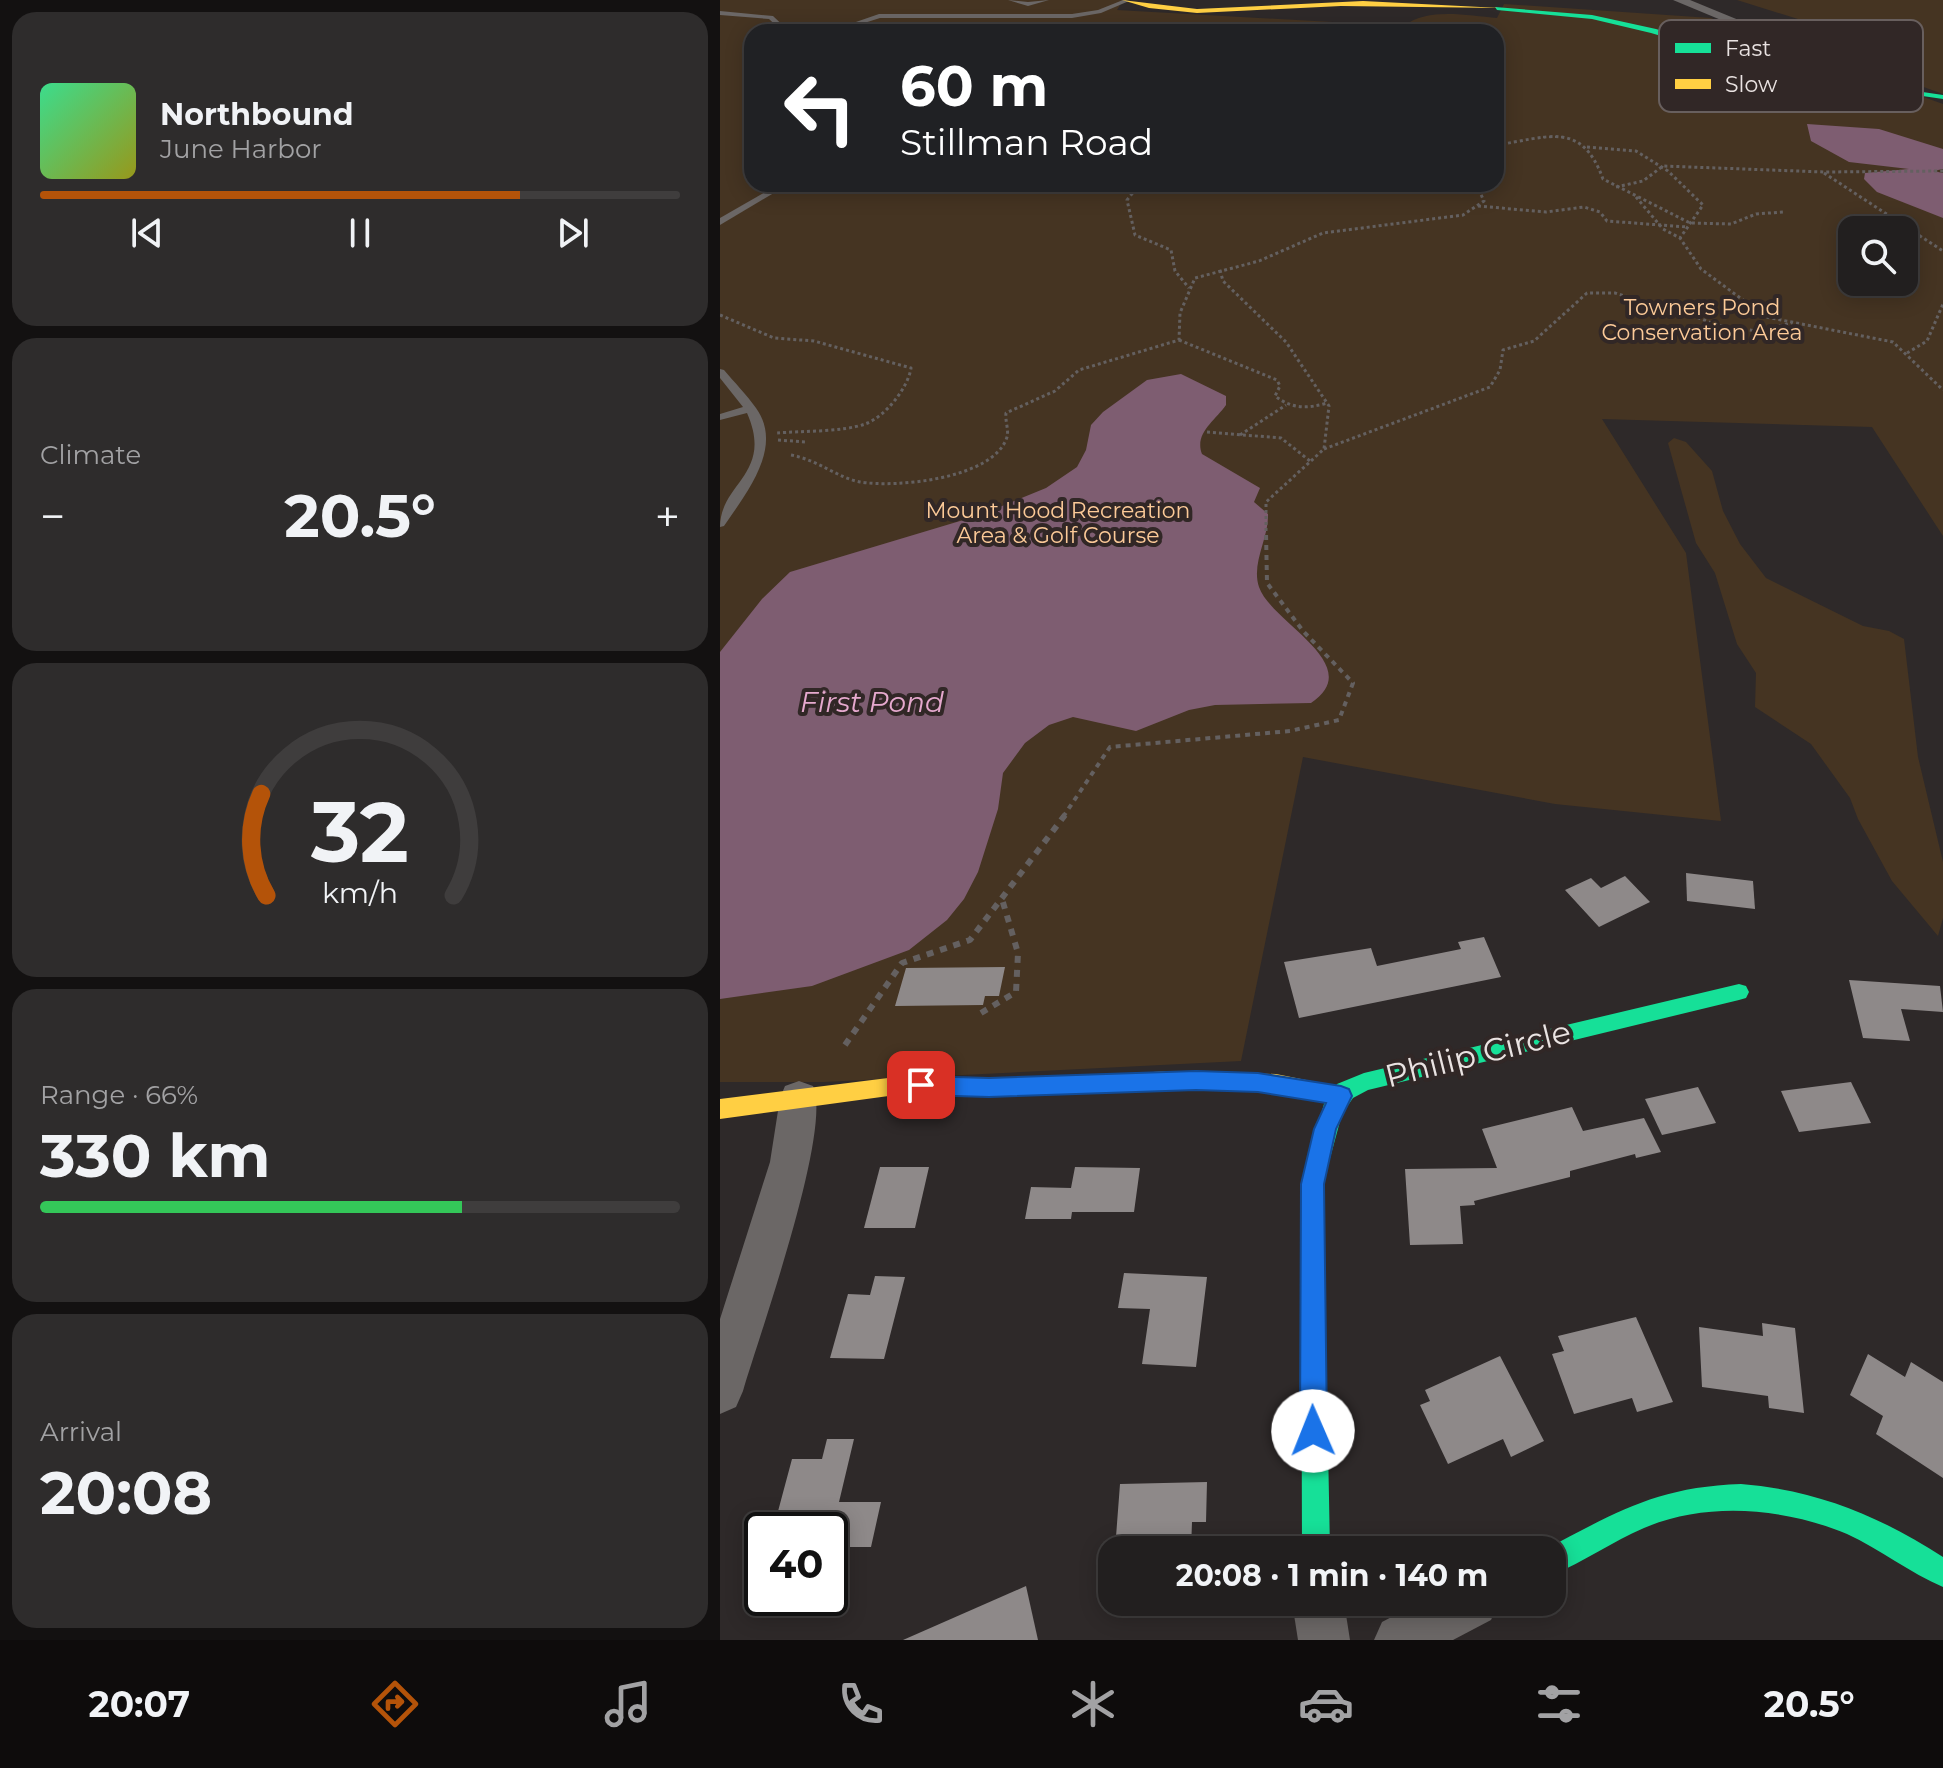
<!DOCTYPE html>
<meta charset="utf-8">
<style>
body{margin:0;font-family:Montserrat,sans-serif;background:#2e2c2c;color:#f1f3f6;height:100vh;display:flex;flex-direction:column;font-size:30px;white-space:nowrap}
*{box-sizing:border-box;margin:0}
p{font-size:26px;color:#a2a2a4}
.icon{flex:none;width:44px;height:44px;fill:none;stroke:currentColor;stroke-width:2;stroke-linecap:round;stroke-linejoin:round}
.map{position:relative;flex:1;overflow:hidden}
.panel{display:flex;flex-direction:column;gap:12px;padding:12px;background:#131111;width:720px}
.panel>*{flex:none}
.banner{position:absolute;left:24px;top:24px;width:760px;height:168px;border-radius:24px;box-shadow:0 4px 20px #0003,0 0 0 2px #3f3d3d;background:#202124;color:#fff;overflow:hidden}
.buttons{position:absolute;left:1118px;top:216px;display:grid;gap:16px}
.buttons a{display:grid;place-items:center;width:80px;height:80px;border-radius:16px;background:#221f1f;box-shadow:0 4px 20px #0003,0 0 0 2px #3f3d3d;font-size:40px}
.speed{position:absolute;left:24px;top:1512px;display:flex;gap:16px;font-size:40px;font-weight:700;text-align:center}
.speed>*{display:grid;place-content:center;width:104px;height:104px;border-radius:50%;background:#221f1f;box-shadow:0 4px 20px #0003,0 0 0 2px #3f3d3d;line-height:1}
.speed .limit{border:4px solid #111;border-radius:12px;background:#fff;color:#111}
.pin{position:absolute;display:grid;place-items:center;width:68px;height:68px;color:#fff;margin:-34px;border-radius:16px;box-shadow:0 4px 12px #0006}
.me{position:absolute;width:88px;margin:-44px;rotate:359deg;stroke-linejoin:round;filter:drop-shadow(0 0 6px #0008)}
.turn{display:flex;align-items:center;gap:28px;height:168px;padding:0 24px;font-size:36px}
.turn .icon{width:104px;height:104px;stroke-width:2.5}
.turn b{display:block;font-size:56px;line-height:68px}
.big{font-size:60px;font-weight:700;line-height:1.1}
.panel .card{flex:1;display:flex;flex-direction:column;justify-content:center;gap:12px;min-width:0;padding:0 28px;border-radius:24px;background:#2e2c2c}
.panel .dial{align-items:center;gap:0}
.dial svg{height:208px;overflow:visible;fill:none;stroke:#3f3d3d;stroke-width:7;stroke-linecap:round;text-anchor:middle}
.dial text{fill:#f1f3f6;stroke:none}
.song{display:flex;align-items:center;gap:24px}
.cover{width:96px;height:96px;border-radius:12px;background:linear-gradient(135deg,hsl(150 70% 55%),hsl(60 70% 35%))}
.played{height:8px;border-radius:4px;background:linear-gradient(90deg,#b45309 75%,#3f3d3d 75%)}
.keys{display:flex;justify-content:space-around;direction:ltr}
.heat{display:flex;justify-content:space-between;align-items:center;font-size:44px;direction:ltr}
.charge{height:12px;border-radius:6px;background:linear-gradient(90deg,#34c759 66%,#3f3d3d 0)}
.trip{position:absolute;left:378px;top:1536px;width:468px;height:80px;border-radius:24px;background:#221f1f;box-shadow:0 4px 20px #0003,0 0 0 2px #3f3d3d;font-weight:700;line-height:80px;text-align:center}
.tabs{display:flex;height:128px;justify-content:space-around;align-items:center;background:#0e0c0c;color:#a2a2a4}
.tabs .icon{width:56px;height:56px}
.tabs .on{color:#b45309}
.tabs b{font-size:36px;color:#f1f3f6}
main{display:flex;flex:1;min-height:0}
.map>svg:first-child{display:block}
.green{fill:#453422;fill-rule:evenodd}
.water{fill:#7e5d71}
.building{fill:#8e8989}
.lines{fill:none;stroke-linecap:round;stroke-linejoin:round}
.path-far3{stroke:#646060;stroke-width:2;stroke-dasharray:3 3;stroke-linecap:butt}
.path-far2{stroke:#646060;stroke-width:3;stroke-dasharray:3 3;stroke-linecap:butt}
.path-far1{stroke:#646060;stroke-width:4;stroke-dasharray:5 5;stroke-linecap:butt}
.path{stroke:#646060;stroke-width:6;stroke-dasharray:7 7;stroke-linecap:butt}
.lane{fill:#6b6766;fill-rule:evenodd}
.street{fill:#6b6766;fill-rule:evenodd}
.fast{fill:#16e098;fill-rule:evenodd}
.slow{fill:#ffcf43;fill-rule:evenodd}
.route{fill:#1a73e8;stroke:#114b97;stroke-width:2}
.labels{text-anchor:middle;stroke-width:8;stroke-linejoin:round;paint-order:stroke}
.far-park-label{font-size:22px;fill:#fcca98;stroke:#312726}
.water-label{font-size:28px;font-style:italic;fill:#e6a9ce;stroke:#312726}
.near-street-label{font-size:32px;fill:#eae3e2;stroke:#312726}
.key{fill:#312726;stroke:#685f5e;stroke-width:2}
.key-label{font-size:22px;fill:#eae3e2}
</style>
<main>
<section class="panel">
<div class="card">
<div class="song"><i class="cover"></i><div><b>Northbound</b><p>June Harbor</p></div></div>
<div class="played"></div>
<div class="keys"><svg class="icon" aria-label="previous" viewBox="0 0 24 24"><path d="M18 5L8 12l10 7zM5 5v14"/></svg><svg class="icon" aria-label="pause" viewBox="0 0 24 24"><path d="M8 5v14M16 5v14"/></svg><svg class="icon" aria-label="next" viewBox="0 0 24 24"><path d="M6 5l10 7-10 7zM19 5v14"/></svg></div>
</div>
<div class="card"><p>Climate</p>
<div class="heat"><a>−</a><b class="big">20.5°</b><a>+</a></div>
</div>
<div class="card dial"><svg viewBox="0 0 100 80">
<path d="M14 69A42 42 0 1 1 86 69"/>
<path d="M14 69A42 42 0 0 1 12 30" stroke="#b45309"/>
<text x="50" y="56" font-size="32" font-weight="700">32</text>
<text x="50" y="72" font-size="11">km/h</text>
</svg></div>
<div class="card"><p>Range · 66%</p><b class="big">330 km</b><div class="charge"></div></div>
<div class="card"><p>Arrival</p><b class="big">20:08</b></div>
</section>
<div class="map">
<svg width="1223" height="1640" viewBox="0 0 1223 1640">
<rect width="100%" height="100%" fill="#2e2929"/>
<g class="green">
<path d="M0,0H403L397,10L684,26C709,7 747,16 777,18L784,4L991,18L1025,33L1223,104V536L1152,427L882,419L966,553L1001,821L835,804L583,757L521,1061L104,1082H0ZM32,32H776V184H32ZM1132,230H1184V282H1132Z"/>
<polygon points="1017,0 1223,0 1223,94 1126,59 1169,61 1174,49"/>
<polygon points="954,438 966,442 992,471 1003,511 1020,544 1046,578 1143,626 1169,631 1184,639 1198,757 1223,862 1223,918 1218,936 1172,881 1138,819 1130,798 1091,744 1035,707 1036,673 1017,644 995,573 976,543 948,443"/>
</g>
<g class="water">
<polygon points="1087,124 1159,129 1223,149 1223,169 1213,171 1223,173 1223,218 1157,192 1144,179 1145,173 1189,169 1129,162 1091,141"/>
<path d="M461,374L506,396V405C495,421 474,433 482,454L540,488L534,502L548,514C549,538 531,563 539,587C551,623 648,665 591,703L495,705L469,710L416,731L353,717L329,725L305,743L283,773L278,809L258,872L244,899L227,920L189,950L92,986L0,999V652L42,599L70,572L260,515L326,488L357,467L366,450L371,425L383,412L427,380Z"/>
</g>
<g class="building">
<polygon points="966,873 1033,881 1035,909 967,901"/>
<polygon points="905,876 930,902 879,927 845,890 871,878 881,888"/>
<polygon points="764,937 781,977 579,1018 564,962 651,948 657,966 741,949 738,942"/>
<polygon points="285,967 279,996 265,996 263,1005 175,1006 186,968"/>
<polygon points="1129,980 1220,986 1223,1012 1181,1009 1190,1041 1143,1038"/>
<polygon points="1131,1082 1151,1123 1079,1132 1061,1091"/>
<polygon points="978,1087 996,1123 942,1135 925,1099"/>
<polygon points="852,1107 863,1131 924,1118 941,1152 916,1158 915,1154 850,1171 850,1177 754,1201 755,1205 740,1206 743,1244 690,1245 685,1169 777,1168 762,1129"/>
<polygon points="160,1167 209,1167 195,1228 144,1228"/>
<polygon points="355,1167 420,1168 414,1212 352,1212 351,1219 305,1219 311,1187 351,1188"/>
<polygon points="404,1273 487,1277 476,1367 422,1364 430,1309 398,1308"/>
<polygon points="155,1276 185,1277 164,1359 110,1358 128,1294 150,1295"/>
<polygon points="916,1317 953,1402 917,1412 912,1398 854,1414 832,1354 844,1351 838,1336"/>
<polygon points="1042,1323 1075,1328 1084,1413 1049,1408 1048,1396 982,1387 979,1327 1043,1336"/>
<polygon points="1148,1354 1185,1377 1191,1362 1223,1382 1223,1478 1156,1434 1163,1416 1130,1395"/>
<polygon points="780,1356 824,1441 791,1457 783,1439 728,1464 700,1405 710,1401 705,1390"/>
<polygon points="107,1439 134,1439 119,1502 161,1502 151,1547 110,1547 110,1530 53,1530 72,1459 102,1459"/>
<polygon points="487,1482 486,1522 472,1522 471,1550 395,1550 400,1484"/>
<polygon points="306,1586 318,1640 183,1640"/>
</g>
<g class="lines">
<polyline class="path-far3" points="823,137 847,137"/>
<g class="path-far2">
<path d="M776,145C827,138 861,119 883,179L970,223L1011,224L1036,214L1063,212"/>
<polyline points="867,147 916,151 948,171 983,205 960,238"/>
<polyline points="1104,173 1223,251"/>
<polyline points="420,184 407,200 415,235 451,250 455,271 469,288"/>
<polyline points="896,187 923,181 943,166 1104,172 1223,171"/>
<polyline points="916,197 943,229 960,238 981,269 1046,317 1173,342 1223,390"/>
<polyline points="758,206 826,212 864,207 880,212 887,221 967,227"/>
<polyline points="500,270 503,281 566,342 609,406 604,449 546,502 546,534"/>
<path d="M0,315L54,338L94,341L191,368C188,388 165,417 145,424C123,432 81,431 57,433"/>
<path d="M459,340L557,380L560,386L555,396C572,409 587,409 607,403"/>
<polyline points="1187,353 1207,341 1223,304"/>
<polyline points="487,432 561,438 590,461"/>
<polyline points="520,435 566,405"/>
<polyline points="58,440 86,442"/>
<polyline points="604,449 770,387 780,370 783,350 814,341 867,293 895,293 911,298 930,313 971,315 997,325 1037,331 1072,323"/>
<path d="M71,455C98,460 118,478 140,482C176,488 274,479 287,437C289,430 285,421 286,413L335,391L359,370L459,340L460,313L475,278L539,261L603,233L743,215L764,201L756,184"/>
</g>
<polyline class="path-far1" points="343,817 390,747 570,731 619,720 633,683 583,631 547,583 546,532"/>
<g class="path">
<polyline points="261,1013 296,992 298,953 282,899"/>
<polyline points="125,1045 182,963 250,940 345,815"/>
</g>
<g class="lane">
<polygon points="288,0 308,2 329,0 308,6"/>
<polygon points="403,0 409,1 381,13 352,18 160,18 116,32 107,32 159,14 352,14 378,10"/>
<polygon points="0,11 53,16 70,32 63,32 49,19 0,15"/>
<polygon points="59,184 69,184 0,225 0,218"/>
<path d="M0,369L4,370C14,382 27,395 36,408C64,447 27,492 4,526L0,527C0,483 54,474 27,413L0,420V414L23,407L0,378Z"/>
</g>
<g class="street">
<polygon points="953,0 970,0 1179,86 1167,89"/>
<path d="M79,1081L93,1086C113,1129 39,1336 23,1391L16,1407L0,1414V1319L50,1162L60,1098L65,1086Z"/>
<polygon points="572,1602 624,1602 630,1640 578,1640"/>
<polygon points="700,1602 779,1602 771,1620 733,1640 654,1640 662,1622"/>
</g>
<g class="fast">
<polygon points="775,7 872,15 936,29 1087,75 1223,95 1223,99 1086,79 931,33 872,19 777,10"/>
<polygon points="1019,984 1026,986 1029,992 1026,998 1019,1000 648,1090 633,1098 622,1114 603,1184 610,1550 582,1550 581,1184 604,1104 617,1084 644,1073"/>
<path d="M1021,1484C1096,1490 1160,1516 1223,1557V1587C1190,1573 1160,1549 1127,1534C1065,1508 987,1501 924,1528C893,1541 864,1562 832,1575V1550H824C897,1512 936,1487 1021,1484Z"/>
</g>
<g class="slow">
<polygon points="402,0 477,9 643,1 780,8 621,6 477,13 429,8"/>
<polygon points="454,1071 556,1074 621,1087 629,1089 632,1096 629,1103 621,1105 556,1092 454,1089 328,1095 176,1095 0,1119 0,1099 176,1077 328,1077"/>
</g>
</g>
<polygon class="route" points="476,1071 538,1073 621,1086 629,1089 632,1096 616,1129 604,1184 607,1431 603,1440 593,1444 584,1440 580,1431 581,1184 594,1129 606,1103 538,1092 476,1090 269,1097 201,1095 193,1092 190,1085 193,1079 201,1076 269,1078"/>
<g class="labels">
<g class="far-park-label">
<text x="982" y="315">Towners Pond<tspan x="982" dy="25">Conservation Area</tspan></text>
<text x="338" y="518">Mount Hood Recreation<tspan x="338" dy="25">Area &amp; Golf Course</tspan></text>
</g>
<g class="water-label">
<text x="152" y="712">First Pond</text>
</g>
<g class="near-street-label">
<text transform="translate(758 1054) rotate(-14)" y="11">Philip Circle</text>
</g>
</g>
<rect x="939" y="20" width="264" height="92" rx="12" class="key"/>
<rect x="955" y="43" width="36" height="10" fill="#16e098"/>
<rect x="955" y="79" width="36" height="10" fill="#ffcf43"/>
<g class="key-label">
<text x="1005" y="56">Fast</text>
<text x="1005" y="92">Slow</text>
</g>
</svg>
<div class="buttons">
<a><svg class="icon" aria-label="search" viewBox="0 0 24 24"><circle cx="10" cy="10" r="6"/><path d="M15 15l6 6"/></svg></a>
</div>
<div class="speed"><div class="limit">40</div></div>
<div class="pin" style="left:201px;top:1085px;background:#d93025"><svg class="icon" aria-label="arrive" viewBox="0 0 24 24"><path d="M6 21V4h12l-3 4 3 4H6"/></svg></div>
<svg class="me" style="left:593px;top:1431px" viewBox="-20 -20 40 40"><circle r="19" fill="#fff"/><path d="M0-13L10 11 0 6-10 11z" fill="#1a73e8"/></svg>
<div class="trip">20:08 · 1 min · 140 m</div>
<div class="banner">
<div class="turn"><svg class="icon" aria-label="left" viewBox="0 0 24 24"><path d="M17 20v-9H6M10 6l-5 5 5 5"/></svg><div><b>60 m</b>Stillman Road</div></div>
</div>
</div>
</main>
<nav class="tabs">
<b>20:07</b>
<svg class="icon on" aria-label="directions" viewBox="0 0 24 24"><path d="M12 3l9 9-9 9-9-9zM9 14v-3h6M13 9l2 2-2 2"/></svg>
<svg class="icon" aria-label="music" viewBox="0 0 24 24"><path d="M9 18V5l10-2v13"/><circle cx="6" cy="18" r="3"/><circle cx="16" cy="16" r="3"/></svg>
<svg class="icon" aria-label="phone" viewBox="0 0 24 24"><path d="M5 4h4l2 5-3 2q2 4 5 5l2-3 5 2v4C11 20 4 13 5 4z"/></svg>
<svg class="icon" aria-label="climate" viewBox="0 0 24 24"><path d="M12 3v18M4 7l16 10M4 17L20 7"/></svg>
<svg class="icon" aria-label="car" viewBox="0 0 24 24"><path d="M5 17H2v-5l4-1 3-4h7l3 4 3 1v5h-3M9 17h6M6 11h13"/><circle cx="7" cy="17" r="2"/><circle cx="17" cy="17" r="2"/></svg>
<svg class="icon" aria-label="filters" viewBox="0 0 24 24"><path d="M4 7h16M4 17h16"/><circle cx="9" cy="7" r="2"/><circle cx="15" cy="17" r="2"/></svg>
<b>20.5°</b>
</nav>
